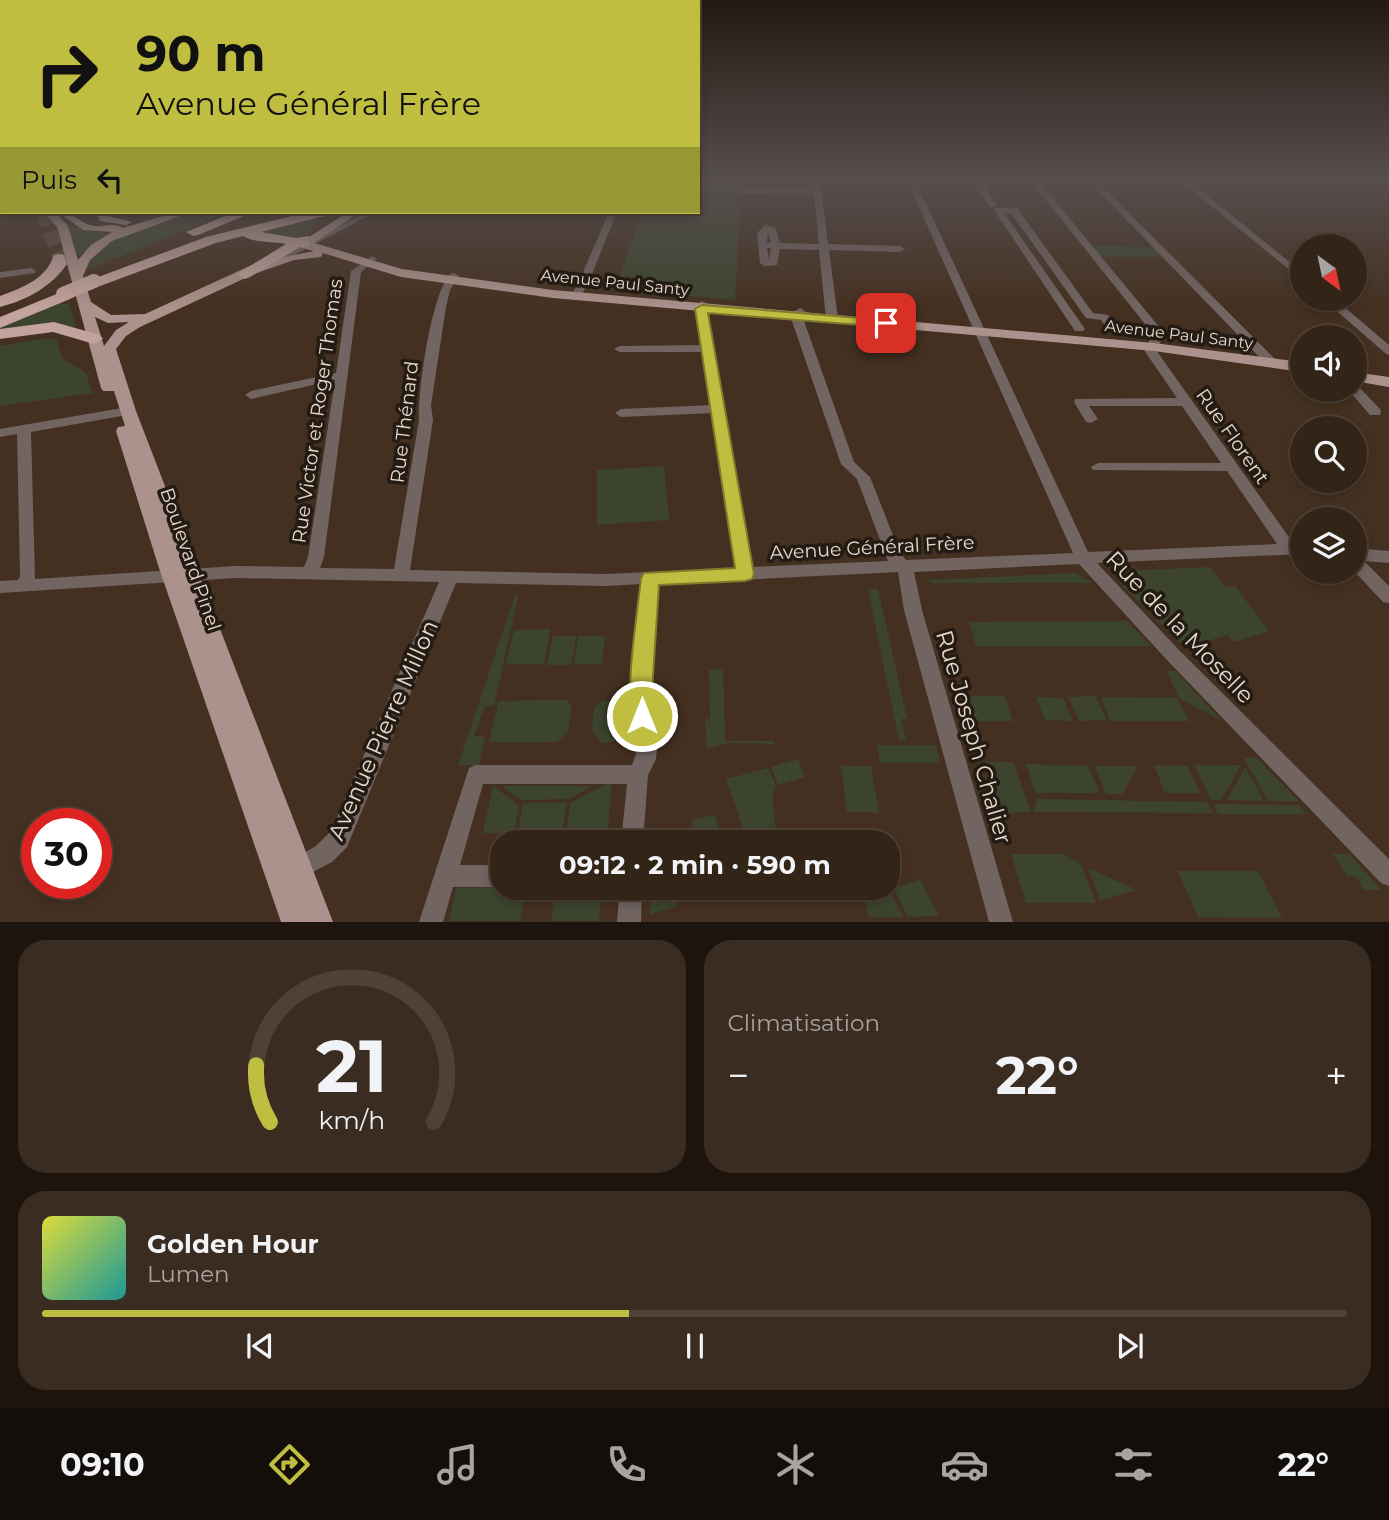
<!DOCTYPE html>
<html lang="fr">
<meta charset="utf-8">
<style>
body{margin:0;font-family:Montserrat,sans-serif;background:#3b2c21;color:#f1f3f6;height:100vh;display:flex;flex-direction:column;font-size:26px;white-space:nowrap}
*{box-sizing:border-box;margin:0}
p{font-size:23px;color:#a9a4a2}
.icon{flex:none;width:38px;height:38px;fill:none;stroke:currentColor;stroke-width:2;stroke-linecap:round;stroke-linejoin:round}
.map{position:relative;height:922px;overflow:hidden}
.panel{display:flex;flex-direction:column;gap:18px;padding:18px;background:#1c140d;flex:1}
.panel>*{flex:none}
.guide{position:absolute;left:0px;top:0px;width:700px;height:214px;box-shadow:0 4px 10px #0003,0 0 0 2px #4e4137;background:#bfbe41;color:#111;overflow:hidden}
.needle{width:46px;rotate:147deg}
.buttons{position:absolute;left:1290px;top:234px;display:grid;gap:14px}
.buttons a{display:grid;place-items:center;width:77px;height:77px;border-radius:50%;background:#332418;box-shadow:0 4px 10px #0003,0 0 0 2px #4e4137;font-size:35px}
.speed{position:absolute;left:21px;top:808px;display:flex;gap:14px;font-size:35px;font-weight:700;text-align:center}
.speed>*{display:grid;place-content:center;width:91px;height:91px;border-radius:50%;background:#332418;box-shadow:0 4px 10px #0003,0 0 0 2px #4e4137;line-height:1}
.speed .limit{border:10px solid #d22;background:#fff;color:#111}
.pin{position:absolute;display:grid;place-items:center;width:60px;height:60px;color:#fff;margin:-30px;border-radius:14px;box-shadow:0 4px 10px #0006}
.me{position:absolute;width:77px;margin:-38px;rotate:0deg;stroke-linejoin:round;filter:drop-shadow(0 0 5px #0008)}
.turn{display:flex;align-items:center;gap:24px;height:147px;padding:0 21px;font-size:32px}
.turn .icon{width:91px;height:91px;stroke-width:2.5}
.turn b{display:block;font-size:49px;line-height:60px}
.then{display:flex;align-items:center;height:66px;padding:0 21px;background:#0003;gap:14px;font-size:26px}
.big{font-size:52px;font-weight:700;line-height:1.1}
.panel .card{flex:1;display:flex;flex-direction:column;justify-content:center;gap:10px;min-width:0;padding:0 24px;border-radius:28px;background:#3b2c21}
.panel .dial{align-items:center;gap:0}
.dial svg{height:182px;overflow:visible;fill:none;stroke:#4e4137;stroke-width:7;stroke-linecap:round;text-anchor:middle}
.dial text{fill:#f1f3f6;stroke:none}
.song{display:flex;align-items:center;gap:21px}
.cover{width:84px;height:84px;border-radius:10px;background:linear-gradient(135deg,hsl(60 70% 55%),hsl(180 70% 35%))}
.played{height:7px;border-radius:4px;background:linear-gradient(90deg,#bfbe41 45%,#4e4137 45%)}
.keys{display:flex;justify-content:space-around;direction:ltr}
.heat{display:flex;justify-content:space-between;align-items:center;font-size:38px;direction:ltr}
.panel .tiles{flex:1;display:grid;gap:18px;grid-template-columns:1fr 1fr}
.card:last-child{grid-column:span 2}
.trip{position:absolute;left:490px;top:830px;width:410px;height:70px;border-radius:28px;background:#332418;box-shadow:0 4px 10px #0003,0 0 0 2px #4e4137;font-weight:700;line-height:70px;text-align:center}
.menu{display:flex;height:112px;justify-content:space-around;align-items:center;background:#140e0a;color:#a9a4a2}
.menu .icon{width:49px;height:49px}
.menu .current{color:#bfbe41}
.menu b{font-size:32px;color:#f1f3f6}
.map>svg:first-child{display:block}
.green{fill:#3c442e}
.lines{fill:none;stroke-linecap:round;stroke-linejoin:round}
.highway-tunnel{stroke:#5c493a;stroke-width:14;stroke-dasharray:14 7;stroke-linecap:butt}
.minor{fill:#716461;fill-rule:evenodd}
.major{fill:#ac918c;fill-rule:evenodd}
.highway{fill:#c3a39d;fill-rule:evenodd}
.highway-bridge{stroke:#c3a39d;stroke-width:14}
.route{fill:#bfbe41;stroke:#7c7c2a;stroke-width:2}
.labels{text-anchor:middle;stroke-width:7;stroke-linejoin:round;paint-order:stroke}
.far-street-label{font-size:16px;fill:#e5d9ce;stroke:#241b13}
.street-label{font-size:19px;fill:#e5d9ce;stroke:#241b13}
.near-street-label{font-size:23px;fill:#e5d9ce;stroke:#241b13}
</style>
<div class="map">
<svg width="1389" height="922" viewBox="0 0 1389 922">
<rect width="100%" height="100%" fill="#443020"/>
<g class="green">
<polygon points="698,180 742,180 735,300 615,290 642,212 698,212"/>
<polygon points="209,212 229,212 87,270 86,262 100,244 175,218"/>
<polygon points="316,218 318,221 308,233 298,239 272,234 229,236"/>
<path d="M70,227L109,234C97,240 89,253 77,256L67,228Z"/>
<polygon points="1093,246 1155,247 1165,257 1101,257"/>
<polygon points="62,300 63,304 69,303 77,329 0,332 0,327"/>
<polygon points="38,339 56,339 63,359 85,372 93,393 0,406 0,346"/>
<polygon points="664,466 669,520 597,525 597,470"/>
<polygon points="1210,567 1226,587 1235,586 1269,631 1234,642 1227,635 1185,648 1117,580 1122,571"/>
<polygon points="1075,573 1093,583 931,583 930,580"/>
<polygon points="868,589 878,589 907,718 901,719 906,740 899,740"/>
<polygon points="515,595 518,596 494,706 485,706 474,736 485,737 479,766 458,765"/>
<polygon points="1127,621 1151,646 976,646 969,622"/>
<polygon points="550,629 544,664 506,664 514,630"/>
<polygon points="553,636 576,636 571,665 547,665"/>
<polygon points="578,636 605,636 602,664 574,664"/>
<polygon points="723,669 725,741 774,741 774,744 728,743 707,749 705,719 710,719 709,670"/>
<polygon points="1166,670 1175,671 1222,721 1179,698"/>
<polygon points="965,696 1005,696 1013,721 973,721"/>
<polygon points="1095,696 1107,720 1079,721 1068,697"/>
<polygon points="1036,697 1063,698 1073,721 1045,720"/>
<polygon points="1101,697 1177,698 1189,721 1110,721"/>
<polygon points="567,700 572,708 568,732 557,742 489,742 499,701"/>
<polygon points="602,701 618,701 615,742 601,743 592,730 594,708"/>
<polygon points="877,745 936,745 940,763 880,763"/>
<polygon points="1244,758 1257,758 1299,801 1268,801"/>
<polygon points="798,759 805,777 778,785 771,767"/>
<polygon points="984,762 1013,762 1031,812 1000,813"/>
<polygon points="1026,764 1088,766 1100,793 1035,793"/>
<polygon points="1154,765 1187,766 1200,793 1165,793"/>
<polygon points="1194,765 1241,765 1221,800 1211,800"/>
<polygon points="841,766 871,766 879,813 847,812"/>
<polygon points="1095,766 1138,766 1122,794 1106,794"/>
<polygon points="1245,767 1264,801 1227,800"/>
<polygon points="768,768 776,785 772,798 777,842 748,842 726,779"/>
<polygon points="612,781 608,828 591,830 590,834 566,834 570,803"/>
<polygon points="493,786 519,805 514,834 483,833"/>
<polygon points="502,786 593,786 569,799 521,800"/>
<polygon points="1037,799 1207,802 1213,813 1033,812"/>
<polygon points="523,803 566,803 562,834 518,834"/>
<polygon points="1213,804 1299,805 1306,814 1218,814"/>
<polygon points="715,815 721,834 692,842 692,820"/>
<polygon points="1011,854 1064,854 1081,865 1096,903 1026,903"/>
<polygon points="1333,854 1349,854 1382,890 1363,890 1357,877 1347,876"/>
<polygon points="1088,868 1137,890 1100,900"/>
<polygon points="1178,871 1258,871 1282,918 1198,917"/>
<polygon points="920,880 939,916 908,917 894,888"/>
<polygon points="525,887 520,921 449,921 456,888"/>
<polygon points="555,887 602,888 599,921 551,921"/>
<polygon points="678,887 677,906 650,915 651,888"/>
<polygon points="889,890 903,917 868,917 865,898"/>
</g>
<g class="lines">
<polyline class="highway-tunnel" points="43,212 59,258"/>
<g class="minor">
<path d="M812,180H820L828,244L900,246L905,249L900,252L829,250L838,319L832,322L826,319L819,250L780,249L777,265L765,266L760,263L757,233L766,225L775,227L780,243L819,244L814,195L741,194L737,191L741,188L813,190ZM768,232L771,243L767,242ZM767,248H771L769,260Z"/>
<path d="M907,180H915L1088,552L1277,544L1227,471L1093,470L1091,467L1098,463H1221L1182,406H1089L1098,419L1091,423L1086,422L1074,402L1075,399L1177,398L1144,350L1153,334L1030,180H1038L1165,334L1156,350L1293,543L1302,542V554L1097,563L1179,650L1389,859V886L1381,883L1167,660L1079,564L914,572L922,610L1013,922H989L904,610L898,572L658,584L650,737L657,749L656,759L648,775L643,842H621L627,784H483L460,865H502V887H453L443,922H419L469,768L476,765H632L637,751L630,739L641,584L606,586L456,583L347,847L332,862L298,880L290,877L287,869L290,861L316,846L331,831L439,582L236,578L0,593V581L18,580L20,576L17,434L0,437V429L128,407L133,408L134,411L133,414L31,432L35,579L236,566L304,567L308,557L335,380L251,399L245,395L251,391L336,373L351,271L372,256L377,259L361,272L324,557L320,568L394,569L419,420C418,389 431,296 450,274L454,273L459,276L450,290L446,307L431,405L433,420L410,570L606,574L736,568L713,413L621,417L615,413L621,409L712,405L704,352H620L614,349L620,346L703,345L697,304L702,301L707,304L752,567L888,561L857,479L841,464L792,321L795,311L800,308L805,311L804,321L854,462L870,477L900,553L906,560L1073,553Z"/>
<polygon points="972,180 980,180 997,205 996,207 990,207"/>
<polygon points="1088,180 1096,180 1276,360 1278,363 1276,366 1268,366"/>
<polygon points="1179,180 1188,180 1302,272 1302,280"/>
<rect x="0" y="200" width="2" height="6"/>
<polygon points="995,208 1017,208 1093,313 1108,315 1121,331 1119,333 1111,333 1101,320 1086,318 1011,213 1004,213 1085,329 1083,331 1075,331 994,210"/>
<polygon points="366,212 376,212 277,264 269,262"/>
<polygon points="609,212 617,212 588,284 579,299 571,299 570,297 578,284"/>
<polygon points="31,268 36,271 35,273 0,278 0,272"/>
<polygon points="1323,299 1335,299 1389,345 1389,355 1385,353"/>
<polygon points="1354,385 1358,386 1380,409 1381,412 1380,415 1370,415 1350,392 1354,390"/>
<polygon points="1354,548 1389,551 1389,563 1364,561 1389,586 1389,603 1383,602 1354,571"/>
<polygon points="620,887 642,887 641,922 617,922"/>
</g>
<g class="major">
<path d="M44,212H55L68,226L78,260L91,245L112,232L83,230L58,212C76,212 79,224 95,226C105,227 114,222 123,228L176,212H191L112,241L90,260L83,276L91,302L111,315L145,314L256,263L314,251L295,246L348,212H360L314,243L402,269L553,290L1154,343L1302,362V372L1154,351L553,298L401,277L323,253L321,257L294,260L254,274L140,327L126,336L116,349L136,411L333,922H281L159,568L116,431L118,427L125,426L114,391H103L101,388L57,227ZM95,317L108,323L129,322L116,330L104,346Z"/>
<polygon points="96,212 106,212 108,216 132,222 126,225 100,221"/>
<polygon points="1354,372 1389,377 1389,387 1354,381"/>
</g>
<g class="highway">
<polygon points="235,212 254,212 198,235 193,236 186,232"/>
<path d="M309,212H331L329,215L261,232L296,238L309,236V247H300L250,277L245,279L237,274L286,244C273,241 253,243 243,236L216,243L100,286L95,288L87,283L90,280L206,237Z"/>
<path d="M59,254L64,255L67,264C51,287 27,300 0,307V296C24,287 46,279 54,255Z"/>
<polygon points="64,291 72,296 70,299 0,328 0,317"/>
<polygon points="54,322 100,335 103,339 94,344 53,332 0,339 0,329"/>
</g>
<polyline class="highway-bridge" points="63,294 94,281"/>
</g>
<linearGradient id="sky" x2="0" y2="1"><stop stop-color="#251a12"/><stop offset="0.58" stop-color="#564e4e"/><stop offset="1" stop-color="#564e4e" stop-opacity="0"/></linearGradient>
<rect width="1389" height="309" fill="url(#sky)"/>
<path class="route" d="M702,305L886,320L893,323L886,327L708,313L754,574L752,579L745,581L659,585L653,676V716L650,722L642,725L634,722C623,699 638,609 641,578L644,573L735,568L695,309Z"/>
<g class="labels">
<g class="far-street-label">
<text transform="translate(615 282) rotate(6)" y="6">Avenue Paul Santy</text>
<text transform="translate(1179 334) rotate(7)" y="6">Avenue Paul Santy</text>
</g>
<g class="street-label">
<text transform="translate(317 411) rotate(-82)" y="7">Rue Victor et Roger Thomas</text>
<text transform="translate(404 422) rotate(-83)" y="7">Rue Thénard</text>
<text transform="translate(1233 436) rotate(55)" y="7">Rue Florent</text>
<text transform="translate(872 547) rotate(-3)" y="7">Avenue Général Frère</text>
<text transform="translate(191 559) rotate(71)" y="7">Boulevard Pinel</text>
</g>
<g class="near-street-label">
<text transform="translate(1180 627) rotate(46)" y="8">Rue de la Moselle</text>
<text transform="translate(383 730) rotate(-66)" y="8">Avenue Pierre Millon</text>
<text transform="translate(974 737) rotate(74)" y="8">Rue Joseph Chalier</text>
</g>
</g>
</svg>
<div class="buttons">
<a><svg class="needle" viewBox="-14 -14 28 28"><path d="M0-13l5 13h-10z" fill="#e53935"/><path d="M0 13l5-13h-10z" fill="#a9a4a2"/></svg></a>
<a><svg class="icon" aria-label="sound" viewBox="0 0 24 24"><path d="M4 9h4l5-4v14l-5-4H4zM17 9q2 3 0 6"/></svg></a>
<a><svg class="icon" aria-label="search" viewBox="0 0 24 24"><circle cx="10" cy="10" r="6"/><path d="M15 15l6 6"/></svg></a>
<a><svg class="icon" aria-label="layers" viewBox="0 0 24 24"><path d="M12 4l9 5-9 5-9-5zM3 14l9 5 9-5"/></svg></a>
</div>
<div class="speed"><div class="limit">30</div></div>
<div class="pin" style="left:886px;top:323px;background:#d93025"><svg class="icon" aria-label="arrive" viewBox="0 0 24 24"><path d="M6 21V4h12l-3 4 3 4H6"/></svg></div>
<svg class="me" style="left:642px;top:716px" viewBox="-20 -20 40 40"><circle r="17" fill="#bfbe41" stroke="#fff" stroke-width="3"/><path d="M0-11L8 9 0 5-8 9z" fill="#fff"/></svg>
<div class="trip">09:12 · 2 min · 590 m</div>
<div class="guide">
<div class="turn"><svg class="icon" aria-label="right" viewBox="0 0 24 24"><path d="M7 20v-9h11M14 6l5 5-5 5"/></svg><div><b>90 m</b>Avenue Général Frère</div></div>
<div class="then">Puis<svg class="icon" aria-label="left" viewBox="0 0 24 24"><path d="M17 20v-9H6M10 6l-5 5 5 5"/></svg></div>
</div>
</div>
<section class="panel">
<div class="tiles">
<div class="card dial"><svg viewBox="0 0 100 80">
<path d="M14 69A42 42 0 1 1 86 69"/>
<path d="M14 69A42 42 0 0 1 8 44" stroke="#bfbe41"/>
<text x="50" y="56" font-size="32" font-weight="700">21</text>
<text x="50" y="72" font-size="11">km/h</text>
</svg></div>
<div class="card"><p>Climatisation</p>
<div class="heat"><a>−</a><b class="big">22°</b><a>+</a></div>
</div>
<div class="card">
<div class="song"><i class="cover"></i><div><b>Golden Hour</b><p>Lumen</p></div></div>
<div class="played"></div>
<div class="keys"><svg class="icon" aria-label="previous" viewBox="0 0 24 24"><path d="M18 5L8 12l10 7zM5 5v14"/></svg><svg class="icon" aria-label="pause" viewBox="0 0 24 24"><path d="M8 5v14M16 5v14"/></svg><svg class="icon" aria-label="next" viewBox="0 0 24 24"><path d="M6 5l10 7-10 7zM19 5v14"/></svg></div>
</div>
</div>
</section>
<nav class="menu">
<b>09:10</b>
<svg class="icon current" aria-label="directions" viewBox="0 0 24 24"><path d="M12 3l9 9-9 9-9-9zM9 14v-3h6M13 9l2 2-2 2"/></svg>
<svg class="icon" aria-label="music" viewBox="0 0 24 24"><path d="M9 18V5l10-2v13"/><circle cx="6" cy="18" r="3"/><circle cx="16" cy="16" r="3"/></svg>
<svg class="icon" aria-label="phone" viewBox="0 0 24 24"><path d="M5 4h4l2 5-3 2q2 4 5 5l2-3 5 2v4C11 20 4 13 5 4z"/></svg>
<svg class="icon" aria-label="climate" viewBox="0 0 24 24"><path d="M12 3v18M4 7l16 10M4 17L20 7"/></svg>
<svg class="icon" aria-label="car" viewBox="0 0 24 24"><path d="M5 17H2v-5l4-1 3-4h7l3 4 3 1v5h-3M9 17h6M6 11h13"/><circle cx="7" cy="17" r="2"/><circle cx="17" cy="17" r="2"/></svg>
<svg class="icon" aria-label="filters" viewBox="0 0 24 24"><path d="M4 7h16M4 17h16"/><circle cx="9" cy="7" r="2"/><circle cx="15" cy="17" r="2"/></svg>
<b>22°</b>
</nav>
